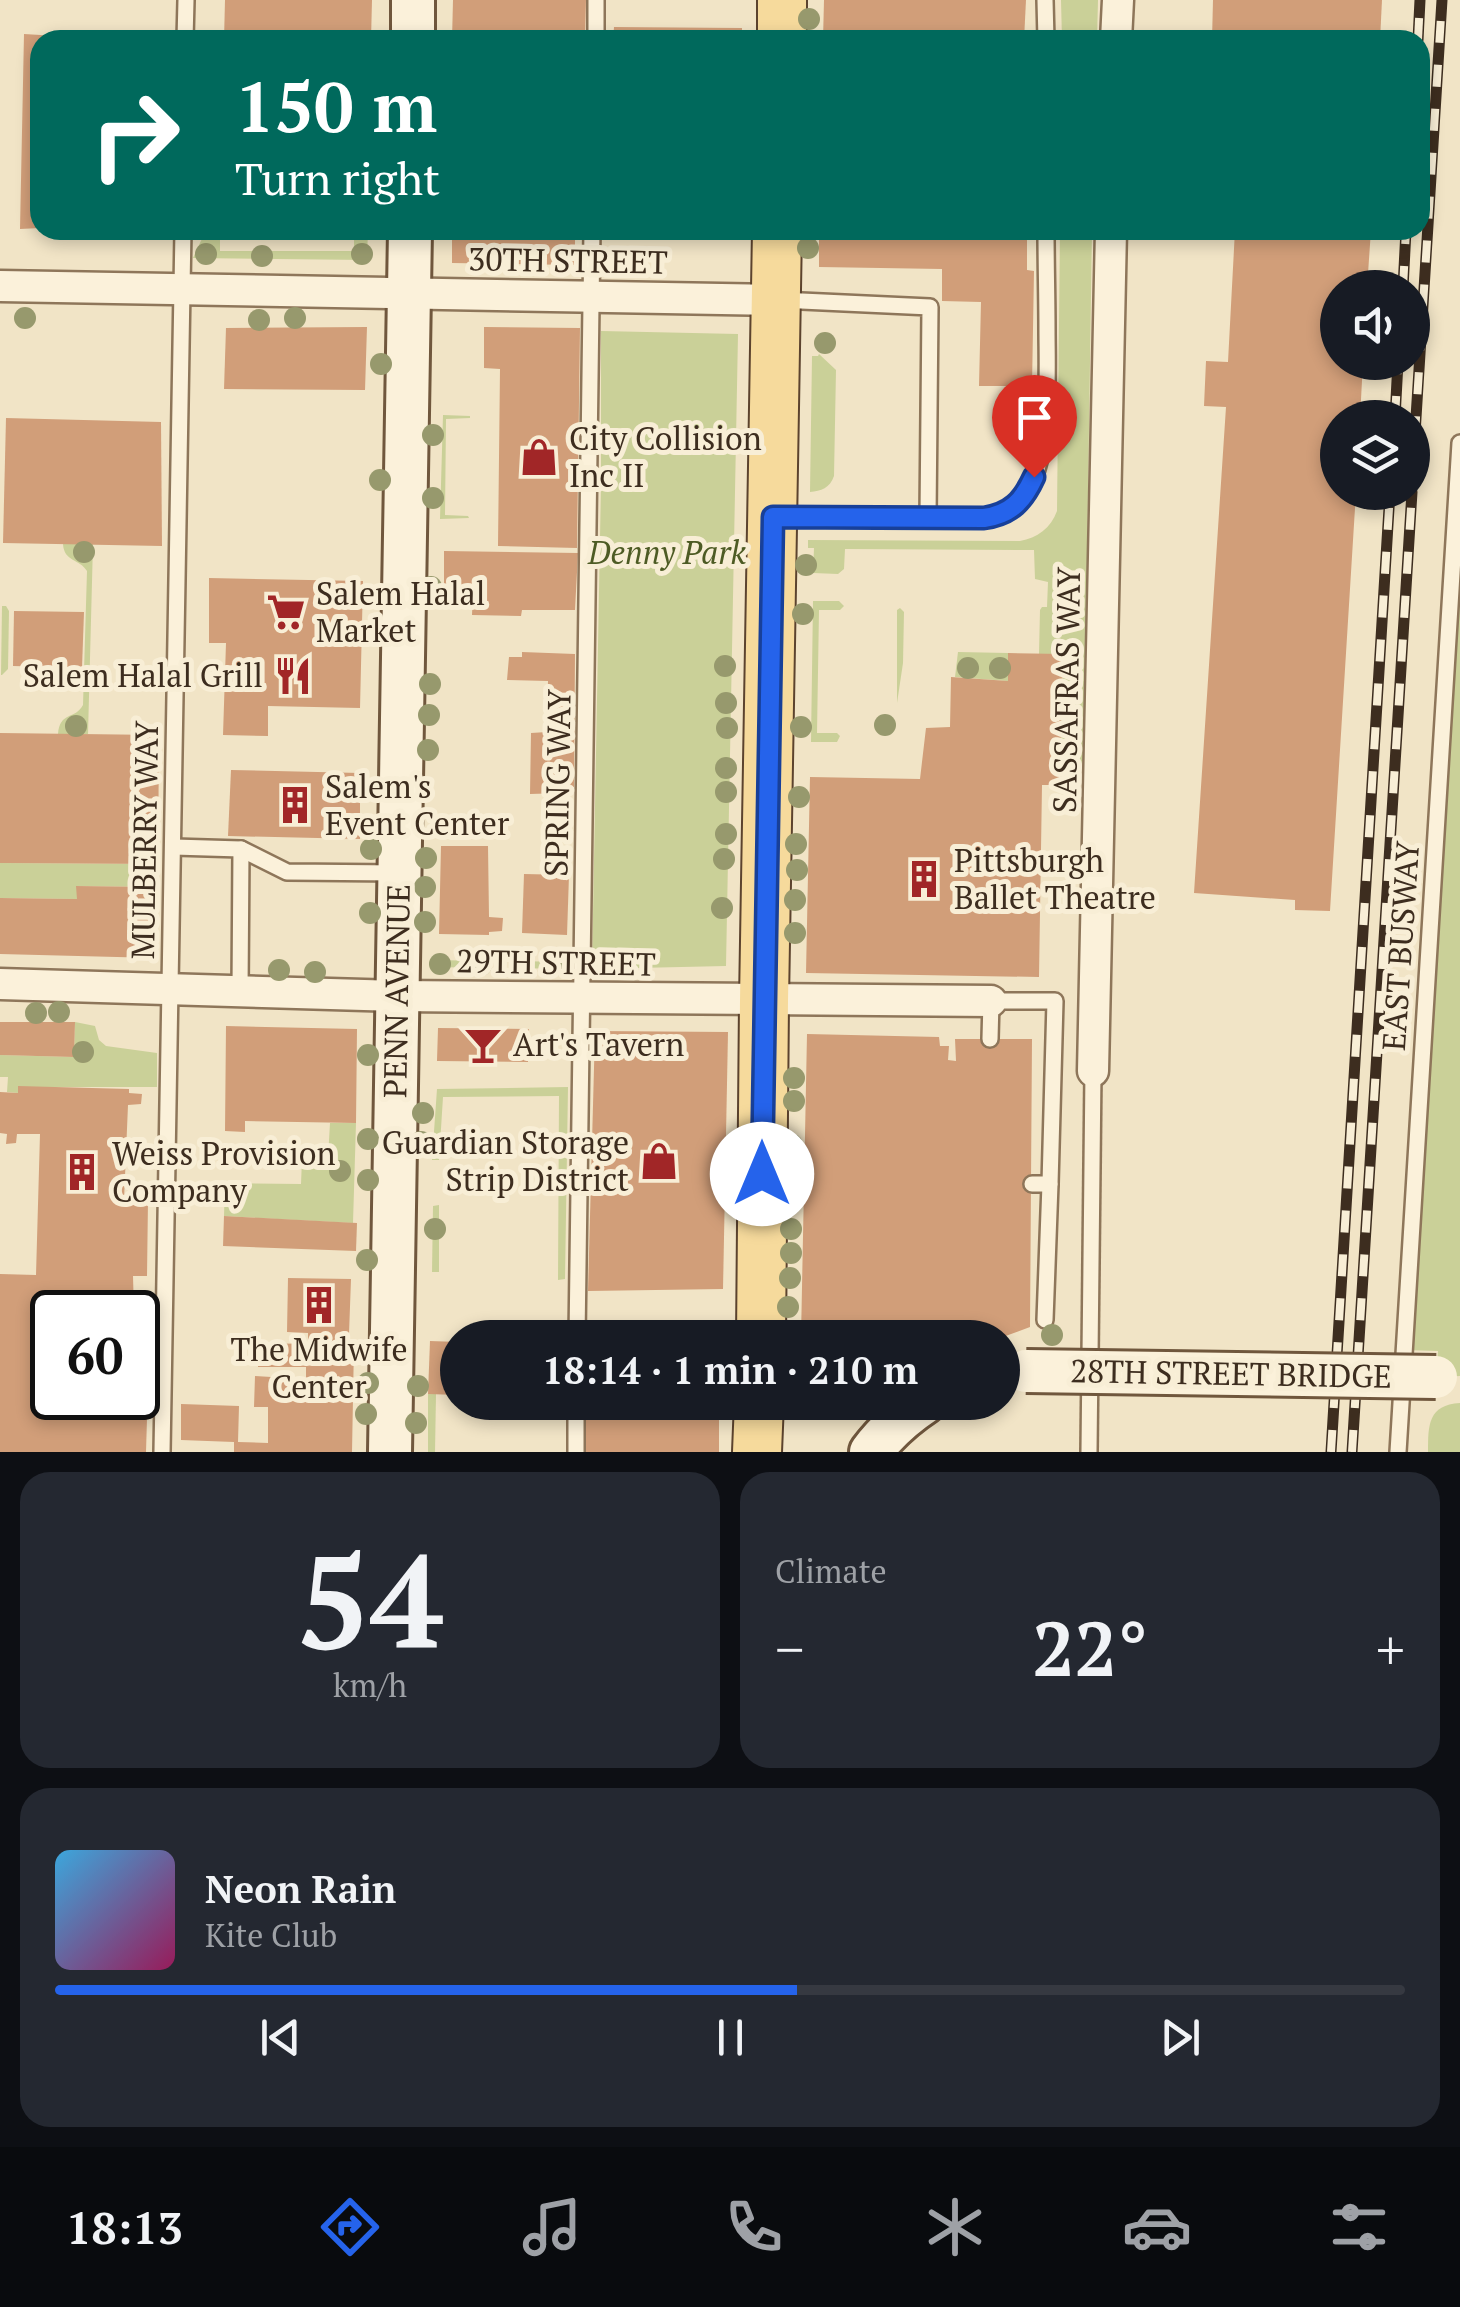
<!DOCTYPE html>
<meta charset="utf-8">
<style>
body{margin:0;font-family:"PT Serif",serif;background:#242831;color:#f1f3f6;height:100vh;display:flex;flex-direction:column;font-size:38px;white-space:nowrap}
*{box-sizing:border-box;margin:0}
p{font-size:32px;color:#9ea1a6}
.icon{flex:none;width:55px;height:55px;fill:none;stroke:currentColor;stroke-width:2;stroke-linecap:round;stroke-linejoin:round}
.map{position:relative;height:1452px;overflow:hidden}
.sheet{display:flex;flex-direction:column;gap:20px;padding:20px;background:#0d0f14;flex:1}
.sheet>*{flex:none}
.top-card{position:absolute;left:30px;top:30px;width:1400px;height:210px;border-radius:30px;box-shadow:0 5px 15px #0003;background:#00695c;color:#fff;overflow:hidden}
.controls{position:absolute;left:1320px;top:270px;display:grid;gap:20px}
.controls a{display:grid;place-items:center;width:110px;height:110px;border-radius:50%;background:#171b24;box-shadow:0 5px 15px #0003;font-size:50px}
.speed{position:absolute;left:30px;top:1290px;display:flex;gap:20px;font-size:50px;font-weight:700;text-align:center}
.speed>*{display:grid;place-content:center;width:130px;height:130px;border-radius:50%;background:#171b24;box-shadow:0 5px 15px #0003;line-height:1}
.speed .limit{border:5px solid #111;border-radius:15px;background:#fff;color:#111}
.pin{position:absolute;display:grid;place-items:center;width:85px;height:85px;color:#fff;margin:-102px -42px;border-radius:50% 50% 50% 0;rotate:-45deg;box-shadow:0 0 10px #0007}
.pin .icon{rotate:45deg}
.me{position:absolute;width:110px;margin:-55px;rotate:0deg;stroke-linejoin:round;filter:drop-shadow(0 0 8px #0008)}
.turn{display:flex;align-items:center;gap:35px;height:210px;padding:0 40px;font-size:45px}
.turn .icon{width:130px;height:130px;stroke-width:2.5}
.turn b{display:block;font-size:70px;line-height:85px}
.big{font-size:75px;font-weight:800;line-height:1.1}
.sheet .tile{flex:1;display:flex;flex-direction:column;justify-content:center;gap:15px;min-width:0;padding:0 35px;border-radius:30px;background:#242831}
.sheet .dial{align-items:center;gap:0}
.dial b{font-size:130px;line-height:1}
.song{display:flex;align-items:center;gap:30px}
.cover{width:120px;height:120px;border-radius:15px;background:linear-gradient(135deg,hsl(200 70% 55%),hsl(330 70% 35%))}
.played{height:10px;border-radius:5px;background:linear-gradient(90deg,#2563eb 55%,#363941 55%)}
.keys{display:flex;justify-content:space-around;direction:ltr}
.heat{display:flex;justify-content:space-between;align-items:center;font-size:55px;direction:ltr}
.sheet .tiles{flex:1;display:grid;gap:20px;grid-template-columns:1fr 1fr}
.tile:last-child{grid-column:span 2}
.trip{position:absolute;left:440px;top:1320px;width:580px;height:100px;border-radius:50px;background:#171b24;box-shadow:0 5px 15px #0003;font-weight:800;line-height:100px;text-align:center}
.menu{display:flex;height:160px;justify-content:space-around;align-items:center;background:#090b0e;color:#9ea1a6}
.menu .icon{width:70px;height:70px}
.menu .selected{color:#2563eb}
.menu b{font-size:45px;color:#f1f3f6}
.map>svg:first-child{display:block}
.green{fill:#cad098}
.building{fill:#d19e79}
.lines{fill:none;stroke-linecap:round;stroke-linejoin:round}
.lane-casing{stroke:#8e765a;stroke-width:20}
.street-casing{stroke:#8e765a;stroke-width:35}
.secondary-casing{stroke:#70573d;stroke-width:48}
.primary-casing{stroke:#5c432e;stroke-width:52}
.lane{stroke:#fbf1da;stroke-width:15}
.street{stroke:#fbf1da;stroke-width:30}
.secondary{stroke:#fbf1da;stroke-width:42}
.primary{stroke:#f6da9c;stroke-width:48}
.rail-casing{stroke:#3d2d1f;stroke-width:11}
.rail{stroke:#f8eed6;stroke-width:8;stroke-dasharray:22;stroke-linecap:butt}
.secondary-bridge-casing{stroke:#70573d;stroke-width:48;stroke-linecap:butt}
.secondary-bridge{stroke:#fbf1da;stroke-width:42}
.tree{fill:#97996d}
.route-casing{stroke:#184099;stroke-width:25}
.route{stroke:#2563eb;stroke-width:18}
.labels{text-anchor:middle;stroke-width:10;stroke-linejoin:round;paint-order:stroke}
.street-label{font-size:32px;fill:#3d2d1f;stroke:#f8eed6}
.poi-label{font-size:32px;fill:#3d2d1f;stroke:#f8eed6;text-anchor:start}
.park-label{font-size:32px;font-style:italic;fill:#4d5b24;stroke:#f8eed6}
</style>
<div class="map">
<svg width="1460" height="1452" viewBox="0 0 1460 1452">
<rect width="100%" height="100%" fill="#f1e4c6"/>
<g class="green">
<polygon points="1061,0 1098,0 1097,40 1062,40"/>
<polygon points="206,230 220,230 220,251 354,251 354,230 368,230 367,260 193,258"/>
<path d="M1060,230H1092L1084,756C1080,772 1075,778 1060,785L1063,655L1039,654L1040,610L1042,607H1047L1048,582L1035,579L1034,550L845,549L844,569L838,574L813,573L814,548H808V540L1020,541C1037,538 1051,528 1057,511Z"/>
<polygon points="601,331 738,334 726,966 592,969 601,484"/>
<path d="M819,354L836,370L834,476C830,488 821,491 810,492L812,356H818Z"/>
<polygon points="443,415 470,416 470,418 446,419 445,515 468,516 469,518 440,519"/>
<polygon points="1460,443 1460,1376 1436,1377 1438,1351 1404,1350"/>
<path d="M63,544H93L88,734H58C60,711 75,720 83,705L87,571C80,559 64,562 63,544Z"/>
<polygon points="813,601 839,601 844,606 840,610 819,610 817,733 837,733 840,736 837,742 811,742"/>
<polygon points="2,606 6,606 9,611 8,669 2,675 1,675"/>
<polygon points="900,608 904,612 903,663 897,703 897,610"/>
<polygon points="958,652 1008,653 1008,681 955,677"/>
<polygon points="0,863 158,864 156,887 77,886 77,899 0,898"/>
<polygon points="435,960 486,961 486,968 435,967"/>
<polygon points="515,961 566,962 566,969 515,968"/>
<polygon points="75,1022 95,1026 99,1040 106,1046 157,1053 157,1087 19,1087 18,1093 7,1092 8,1077 0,1077 0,1055 74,1057"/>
<polygon points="568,1087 565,1279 558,1280 559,1096 443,1097 439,1160 432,1160 437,1089"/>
<polygon points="330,1123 356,1123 353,1223 224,1216 225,1183 301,1184 302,1159 328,1158"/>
<polygon points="439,1205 439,1272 432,1272 433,1206"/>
<polygon points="428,1394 436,1394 435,1452 428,1452"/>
<path d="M1460,1403V1452H1428C1428,1425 1428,1405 1460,1403Z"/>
</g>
<g class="building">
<polygon points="225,0 372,0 371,40 224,40"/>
<polygon points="453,0 586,0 585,40 452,40"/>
<polygon points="824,0 1026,0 1024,40 823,40"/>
<polygon points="1213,0 1382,0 1380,40 1212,40"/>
<polygon points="614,27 742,28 742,40 613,40"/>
<polygon points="24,34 73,37 81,35 81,40 40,40 40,228 20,229"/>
<polygon points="452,230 575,230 575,265 452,263"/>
<polygon points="819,230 1027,230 1027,270 1034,271 1032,386 979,386 981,302 942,301 942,269 819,267"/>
<polygon points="1235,230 1371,230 1367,288 1338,288 1338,362 1363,362 1360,418 1338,418 1338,492 1356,492 1330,911 1295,910 1295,900 1194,893 1226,407 1204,406 1206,361 1228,362"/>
<polygon points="367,327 365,390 224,389 226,328"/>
<polygon points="484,327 580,328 577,548 498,546 500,369 484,368"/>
<polygon points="6,418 161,422 162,546 3,543"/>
<polygon points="444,551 578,553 575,610 522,610 521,616 472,615 473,592 444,591"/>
<polygon points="209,578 363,581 360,708 268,706 268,736 223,735 226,643 209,643"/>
<polygon points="14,611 84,612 82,668 13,666"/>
<polygon points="522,652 575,654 574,787 563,787 563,793 530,794 531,733 547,732 548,681 507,680 509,657 522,657"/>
<polygon points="1008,653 1063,654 1060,785 1042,785 1039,977 806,973 810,777 920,779 926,728 950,727 951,677 1008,681"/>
<polygon points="0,733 159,735 158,864 0,863"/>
<polygon points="231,770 360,773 360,839 228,836"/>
<polygon points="441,846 488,846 489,917 503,918 502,931 489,932 489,935 439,934"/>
<polygon points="524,874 569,875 567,935 522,933"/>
<polygon points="76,886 156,887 156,958 0,954 0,898 77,899"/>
<polygon points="0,1022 75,1022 74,1057 0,1055"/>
<polygon points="226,1026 357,1029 356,1123 245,1121 245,1132 225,1131"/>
<polygon points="438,1028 529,1029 528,1062 437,1061"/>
<polygon points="595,1031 728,1032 723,1289 588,1291"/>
<polygon points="807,1034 939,1037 940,1046 949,1046 948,1060 956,1061 955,1039 1032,1039 1030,1327 1000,1338 801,1338"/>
<polygon points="18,1086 129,1089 129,1093 142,1094 141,1104 128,1105 124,1200 148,1200 147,1276 133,1276 134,1312 52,1312 52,1398 138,1398 138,1351 149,1351 146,1452 0,1452 0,1274 36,1275 40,1134 17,1134 16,1143 6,1144 7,1134 0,1133 0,1092 18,1093"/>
<polygon points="224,1216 357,1223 356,1251 223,1246"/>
<polygon points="288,1278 351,1279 349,1334 338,1334 337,1344 354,1344 352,1452 234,1452 234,1442 181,1440 181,1404 239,1406 238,1442 268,1443 268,1407 254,1407 255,1376 288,1378 287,1389 322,1390 322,1379 306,1379 306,1367 258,1367 258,1343 308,1344 308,1333 287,1332"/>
<polygon points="430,1341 458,1342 458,1395 428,1394"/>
<polygon points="586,1418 719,1420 719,1452 585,1452"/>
</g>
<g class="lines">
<g class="lane-casing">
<g id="lane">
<polyline points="1045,0 1046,40"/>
<polyline points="185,40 186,0"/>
<polyline points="596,40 596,0"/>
<polyline points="776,517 928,517 930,307 780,300"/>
<path d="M928,517C955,518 988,525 1012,509C1053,482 1047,376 1047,331C1047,298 1046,264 1046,230"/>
<polyline points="174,847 241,849 287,872 399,873"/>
<polyline points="240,991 241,849"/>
<polyline points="990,1039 991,1001 1055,1001 1050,1184 1032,1184"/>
<polyline points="1045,1320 1050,1184"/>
<polyline points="577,1338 592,230"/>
<polyline points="162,1452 183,230"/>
<polyline points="576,1452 576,1402"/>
<polyline points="1089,1452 1093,1071"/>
<polyline points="1398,1452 1460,443"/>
</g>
</g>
<g class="street-casing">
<g id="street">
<polyline points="1116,40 1118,0"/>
<polyline points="0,286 776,300"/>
<polyline points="0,984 398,996 991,1001"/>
<polyline points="1093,1071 1111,230"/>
</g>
</g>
<g class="secondary-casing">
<g id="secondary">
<polyline points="413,40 413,0"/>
<polyline points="390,1452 410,230"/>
<path d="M871,1452C886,1432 904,1416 925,1402"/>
</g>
</g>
<g class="primary-casing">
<g id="primary">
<polyline points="782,40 782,0"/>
<polyline points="761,1338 764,1001 777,230"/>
<polyline points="757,1452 759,1402"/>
</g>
</g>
<use href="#lane" class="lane"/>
<use href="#street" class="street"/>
<use href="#secondary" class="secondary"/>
<use href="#primary" class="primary"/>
<g class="rail-casing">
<g id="rail">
<polyline points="1418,40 1420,0"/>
<polyline points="1403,288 1406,230"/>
<polyline points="1395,418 1398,362"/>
<polyline points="1412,482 1442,0"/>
<polyline points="1331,1452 1390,492"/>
<polyline points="1352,1452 1412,492"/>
</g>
</g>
<use href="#rail" class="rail"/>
<g class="secondary-bridge-casing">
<polyline id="secondary-bridge" points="1026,1371 1436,1377"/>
</g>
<use href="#secondary-bridge" class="secondary-bridge"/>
</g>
<g class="tree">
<circle cx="809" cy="19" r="11"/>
<circle cx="808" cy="248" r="11"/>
<circle cx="206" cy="254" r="11"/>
<circle cx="362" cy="254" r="11"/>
<circle cx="262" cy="256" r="11"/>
<circle cx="25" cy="318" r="11"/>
<circle cx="295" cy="318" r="11"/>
<circle cx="259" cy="320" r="11"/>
<circle cx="825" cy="343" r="11"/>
<circle cx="381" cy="364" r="11"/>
<circle cx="433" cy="435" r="11"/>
<circle cx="380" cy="480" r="11"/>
<circle cx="433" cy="498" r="11"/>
<circle cx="84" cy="552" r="11"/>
<circle cx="806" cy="565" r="11"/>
<circle cx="431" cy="587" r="11"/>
<circle cx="803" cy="614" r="11"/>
<circle cx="725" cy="666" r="11"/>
<circle cx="968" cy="668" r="11"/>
<circle cx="1000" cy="668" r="11"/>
<circle cx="430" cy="684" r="11"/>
<circle cx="726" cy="703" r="11"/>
<circle cx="429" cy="715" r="11"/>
<circle cx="885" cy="725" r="11"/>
<circle cx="76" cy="726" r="11"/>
<circle cx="801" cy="727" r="11"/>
<circle cx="727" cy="728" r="11"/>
<circle cx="428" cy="750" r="11"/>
<circle cx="726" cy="768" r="11"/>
<circle cx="726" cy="792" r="11"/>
<circle cx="799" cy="797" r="11"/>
<circle cx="726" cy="834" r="11"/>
<circle cx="796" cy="844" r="11"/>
<circle cx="371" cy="849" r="11"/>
<circle cx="426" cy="858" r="11"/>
<circle cx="724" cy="859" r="11"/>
<circle cx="797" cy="870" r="11"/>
<circle cx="425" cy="887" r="11"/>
<circle cx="795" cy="900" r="11"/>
<circle cx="722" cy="908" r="11"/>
<circle cx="370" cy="913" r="11"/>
<circle cx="425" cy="922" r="11"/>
<circle cx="795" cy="933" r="11"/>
<circle cx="440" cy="964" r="11"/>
<circle cx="481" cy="965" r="11"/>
<circle cx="521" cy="965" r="11"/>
<circle cx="563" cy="965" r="11"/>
<circle cx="279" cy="970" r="11"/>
<circle cx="315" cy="972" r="11"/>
<circle cx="59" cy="1012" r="11"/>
<circle cx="36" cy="1013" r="11"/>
<circle cx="83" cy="1052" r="11"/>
<circle cx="368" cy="1055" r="11"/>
<circle cx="794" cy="1078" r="11"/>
<circle cx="794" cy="1101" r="11"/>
<circle cx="423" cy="1113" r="11"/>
<circle cx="368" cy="1139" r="11"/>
<circle cx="421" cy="1142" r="11"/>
<circle cx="792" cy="1145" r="11"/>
<circle cx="340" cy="1171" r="11"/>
<circle cx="792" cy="1178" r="11"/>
<circle cx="368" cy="1180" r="11"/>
<circle cx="435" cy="1229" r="11"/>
<circle cx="791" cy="1229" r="11"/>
<circle cx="791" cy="1253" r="11"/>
<circle cx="367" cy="1260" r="11"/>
<circle cx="790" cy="1278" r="11"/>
<circle cx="788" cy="1307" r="11"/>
<circle cx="1052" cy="1335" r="11"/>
<circle cx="368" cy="1383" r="11"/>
<circle cx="418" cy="1386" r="11"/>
<circle cx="366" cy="1414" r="11"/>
<circle cx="416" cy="1423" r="11"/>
</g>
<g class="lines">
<g class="route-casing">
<path id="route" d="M762,1174L773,517L984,518C1011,514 1023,501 1034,477"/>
</g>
<use href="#route" class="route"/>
</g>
<defs>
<g id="shop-bare" transform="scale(3)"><path d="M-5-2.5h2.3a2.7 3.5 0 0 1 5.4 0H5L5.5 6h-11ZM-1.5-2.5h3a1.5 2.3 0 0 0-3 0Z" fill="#a12627" stroke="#f8eed6" stroke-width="2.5" paint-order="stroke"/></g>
<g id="supermarket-bare" transform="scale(3)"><path d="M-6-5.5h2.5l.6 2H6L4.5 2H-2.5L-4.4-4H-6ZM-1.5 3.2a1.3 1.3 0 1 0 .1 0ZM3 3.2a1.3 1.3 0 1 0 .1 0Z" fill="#a12627" stroke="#f8eed6" stroke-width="2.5" paint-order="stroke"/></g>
<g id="restaurant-bare" transform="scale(3)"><path d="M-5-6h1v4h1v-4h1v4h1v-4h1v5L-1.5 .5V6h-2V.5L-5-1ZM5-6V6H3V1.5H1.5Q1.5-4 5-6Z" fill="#a12627" stroke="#f8eed6" stroke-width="2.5" paint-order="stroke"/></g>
<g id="building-bare" transform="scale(3)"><path d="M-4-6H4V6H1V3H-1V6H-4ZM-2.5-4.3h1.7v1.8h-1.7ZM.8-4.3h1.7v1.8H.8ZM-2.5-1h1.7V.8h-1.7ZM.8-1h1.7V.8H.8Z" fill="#a12627" stroke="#f8eed6" stroke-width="2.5" paint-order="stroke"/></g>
<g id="bar-bare" transform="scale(3)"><path d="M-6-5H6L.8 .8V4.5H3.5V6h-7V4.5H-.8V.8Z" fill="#a12627" stroke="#f8eed6" stroke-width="2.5" paint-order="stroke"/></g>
</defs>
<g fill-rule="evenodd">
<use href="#shop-bare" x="539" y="457"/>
<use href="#supermarket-bare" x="286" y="612"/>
<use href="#restaurant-bare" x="293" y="676"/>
<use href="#building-bare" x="295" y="805"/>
<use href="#building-bare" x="924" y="879"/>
<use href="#bar-bare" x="483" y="1045"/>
<use href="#shop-bare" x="659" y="1161"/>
<use href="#building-bare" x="82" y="1172"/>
<use href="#building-bare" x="319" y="1305"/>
</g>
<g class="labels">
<g class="street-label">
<text transform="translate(568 261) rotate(1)" y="11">30TH STREET</text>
<text transform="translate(1067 690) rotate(-89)" y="11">SASSAFRAS WAY</text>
<text transform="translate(558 783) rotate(-89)" y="11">SPRING WAY</text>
<text transform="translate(145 840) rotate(-89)" y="11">MULBERRY WAY</text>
<text transform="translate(1401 946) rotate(-86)" y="11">EAST BUSWAY</text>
<text transform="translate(556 963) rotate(1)" y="11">29TH STREET</text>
<text transform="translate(397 991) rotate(-89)" y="11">PENN AVENUE</text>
<text transform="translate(1231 1374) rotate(1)" y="11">28TH STREET BRIDGE</text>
</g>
<g class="poi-label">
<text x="569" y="450">City Collision<tspan x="569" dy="37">Inc II</tspan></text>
<text x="316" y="605">Salem Halal<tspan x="316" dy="37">Market</tspan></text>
<text x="263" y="687" text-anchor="end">Salem Halal Grill</text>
<text x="325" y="798">Salem's<tspan x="325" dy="37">Event Center</tspan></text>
<text x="954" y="872">Pittsburgh<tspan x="954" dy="37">Ballet Theatre</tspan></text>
<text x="513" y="1056">Art's Tavern</text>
<text x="629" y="1154" text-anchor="end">Guardian Storage<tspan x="629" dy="37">Strip District</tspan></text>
<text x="112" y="1165">Weiss Provision<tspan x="112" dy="37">Company</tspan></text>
<text x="319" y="1361" text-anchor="middle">The Midwife<tspan x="319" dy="37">Center</tspan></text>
</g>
<g class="park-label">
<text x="667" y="564">Denny Park</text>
</g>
</g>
</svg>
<div class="controls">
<a><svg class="icon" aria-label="sound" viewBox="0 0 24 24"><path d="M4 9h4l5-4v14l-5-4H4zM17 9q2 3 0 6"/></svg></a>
<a><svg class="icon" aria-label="layers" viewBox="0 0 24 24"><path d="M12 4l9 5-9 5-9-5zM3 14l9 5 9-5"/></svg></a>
</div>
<div class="speed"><div class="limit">60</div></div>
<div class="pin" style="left:1034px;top:477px;background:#d93025"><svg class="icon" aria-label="arrive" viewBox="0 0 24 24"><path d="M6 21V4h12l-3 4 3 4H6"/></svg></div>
<svg class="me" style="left:762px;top:1174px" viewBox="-20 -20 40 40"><circle r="19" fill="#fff"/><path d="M0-13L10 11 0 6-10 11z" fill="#2563eb"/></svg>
<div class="trip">18:14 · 1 min · 210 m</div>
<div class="top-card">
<div class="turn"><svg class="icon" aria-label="right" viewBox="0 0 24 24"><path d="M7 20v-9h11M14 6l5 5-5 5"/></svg><div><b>150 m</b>Turn right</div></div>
</div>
</div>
<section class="sheet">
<div class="tiles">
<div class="tile dial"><b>54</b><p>km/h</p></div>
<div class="tile"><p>Climate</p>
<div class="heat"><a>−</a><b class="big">22°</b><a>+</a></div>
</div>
<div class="tile">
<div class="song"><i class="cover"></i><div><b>Neon Rain</b><p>Kite Club</p></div></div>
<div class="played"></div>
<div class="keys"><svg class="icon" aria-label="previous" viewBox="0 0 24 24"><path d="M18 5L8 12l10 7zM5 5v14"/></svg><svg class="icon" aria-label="pause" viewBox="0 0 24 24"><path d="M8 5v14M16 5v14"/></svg><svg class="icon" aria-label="next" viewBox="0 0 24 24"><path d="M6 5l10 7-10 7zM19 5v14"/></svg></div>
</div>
</div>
</section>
<nav class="menu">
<b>18:13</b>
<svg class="icon selected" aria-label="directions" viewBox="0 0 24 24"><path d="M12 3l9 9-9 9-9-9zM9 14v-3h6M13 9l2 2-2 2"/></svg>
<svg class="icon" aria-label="music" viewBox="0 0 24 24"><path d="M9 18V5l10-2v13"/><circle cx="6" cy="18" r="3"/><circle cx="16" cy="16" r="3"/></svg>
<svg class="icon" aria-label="phone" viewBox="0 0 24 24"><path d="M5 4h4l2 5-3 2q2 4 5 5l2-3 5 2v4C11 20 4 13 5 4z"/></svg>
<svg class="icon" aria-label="climate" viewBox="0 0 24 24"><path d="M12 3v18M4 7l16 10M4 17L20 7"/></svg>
<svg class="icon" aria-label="car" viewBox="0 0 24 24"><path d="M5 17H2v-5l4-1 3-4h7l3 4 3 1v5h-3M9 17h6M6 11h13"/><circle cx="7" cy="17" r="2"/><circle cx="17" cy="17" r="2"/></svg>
<svg class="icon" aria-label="filters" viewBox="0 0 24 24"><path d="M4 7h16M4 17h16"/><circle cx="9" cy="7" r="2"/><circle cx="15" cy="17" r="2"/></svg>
</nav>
